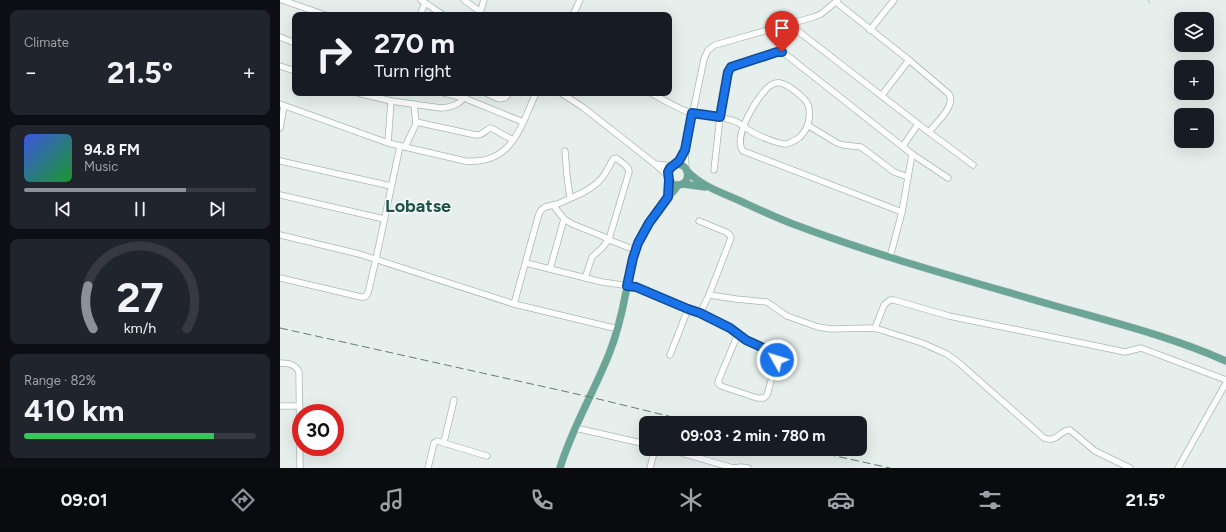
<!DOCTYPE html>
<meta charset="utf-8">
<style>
body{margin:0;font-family:Figtree,sans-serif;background:#20242c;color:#f1f3f6;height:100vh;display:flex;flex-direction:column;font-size:15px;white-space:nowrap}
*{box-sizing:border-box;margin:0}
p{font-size:13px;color:#9ea1a6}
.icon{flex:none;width:22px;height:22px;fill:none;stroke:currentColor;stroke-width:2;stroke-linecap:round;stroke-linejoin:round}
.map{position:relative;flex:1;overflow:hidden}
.side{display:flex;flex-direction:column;gap:10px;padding:10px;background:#0d0f14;width:280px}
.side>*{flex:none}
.top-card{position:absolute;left:12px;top:12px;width:380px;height:84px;border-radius:8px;box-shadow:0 4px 16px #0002;background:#171b24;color:#f1f3f6;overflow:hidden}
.fabs{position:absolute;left:894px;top:12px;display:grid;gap:8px}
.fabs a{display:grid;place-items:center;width:40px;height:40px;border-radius:8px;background:#171b24;box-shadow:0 4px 16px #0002;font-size:20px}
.speed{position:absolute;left:12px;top:404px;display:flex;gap:8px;font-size:20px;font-weight:700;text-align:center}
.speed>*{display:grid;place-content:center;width:52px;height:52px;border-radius:50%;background:#171b24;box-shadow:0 4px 16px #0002;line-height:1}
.speed .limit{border:6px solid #d22;background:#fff;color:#111}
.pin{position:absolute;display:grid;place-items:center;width:34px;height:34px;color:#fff;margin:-41px -17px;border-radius:50% 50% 50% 0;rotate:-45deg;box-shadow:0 0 4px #0007}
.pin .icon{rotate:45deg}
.me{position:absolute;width:44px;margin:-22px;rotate:309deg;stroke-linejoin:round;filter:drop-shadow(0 0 3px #0008)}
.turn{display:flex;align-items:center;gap:14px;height:84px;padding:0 16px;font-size:18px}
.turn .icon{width:52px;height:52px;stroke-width:2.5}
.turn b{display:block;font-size:28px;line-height:34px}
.big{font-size:30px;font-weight:700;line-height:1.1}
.side .widget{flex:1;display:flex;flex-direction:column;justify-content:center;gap:6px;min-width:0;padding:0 14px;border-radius:8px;background:#20242c}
.side .dial{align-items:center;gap:0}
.dial svg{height:104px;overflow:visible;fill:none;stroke:#363941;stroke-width:7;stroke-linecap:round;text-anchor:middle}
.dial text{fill:#f1f3f6;stroke:none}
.song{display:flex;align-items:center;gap:12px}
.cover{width:48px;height:48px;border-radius:6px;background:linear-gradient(135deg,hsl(230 70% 55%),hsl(130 70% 35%))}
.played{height:4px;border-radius:2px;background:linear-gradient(90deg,#8c9099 70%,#363941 70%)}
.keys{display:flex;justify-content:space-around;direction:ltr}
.heat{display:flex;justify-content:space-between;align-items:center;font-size:22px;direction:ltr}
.charge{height:6px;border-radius:3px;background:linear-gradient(90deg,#34c759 82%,#363941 0)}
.trip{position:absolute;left:359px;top:416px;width:228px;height:40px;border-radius:8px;background:#171b24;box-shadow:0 4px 16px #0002;font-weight:700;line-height:40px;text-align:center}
.tabs{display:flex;height:64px;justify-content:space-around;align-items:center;background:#090b0e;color:#9ea1a6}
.tabs .icon{width:28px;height:28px}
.tabs .active{color:#8c9099}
.tabs b{font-size:18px;color:#f1f3f6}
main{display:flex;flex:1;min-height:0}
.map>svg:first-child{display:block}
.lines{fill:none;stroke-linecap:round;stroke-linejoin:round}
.stream{stroke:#8ec9d4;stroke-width:1}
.minor-casing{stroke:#a8b8b2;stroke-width:7}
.major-casing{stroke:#c2cac8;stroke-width:8}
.minor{stroke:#fff;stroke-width:5.5}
.major{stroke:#6aa596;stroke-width:7}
.rail{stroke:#5f7d75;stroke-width:1;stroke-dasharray:8 4;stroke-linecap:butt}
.route-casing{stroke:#114b97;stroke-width:10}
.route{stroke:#1a73e8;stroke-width:7}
.labels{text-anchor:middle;stroke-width:3;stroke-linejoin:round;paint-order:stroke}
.district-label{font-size:18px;font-weight:bold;fill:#1f5548;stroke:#f7fbf9}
</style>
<main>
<section class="side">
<div class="widget"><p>Climate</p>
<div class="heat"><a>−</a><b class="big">21.5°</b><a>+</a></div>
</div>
<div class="widget">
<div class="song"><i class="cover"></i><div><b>94.8 FM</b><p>Music</p></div></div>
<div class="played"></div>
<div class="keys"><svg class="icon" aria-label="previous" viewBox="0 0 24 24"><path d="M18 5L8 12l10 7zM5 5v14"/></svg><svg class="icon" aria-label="pause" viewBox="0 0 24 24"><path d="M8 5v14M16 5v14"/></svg><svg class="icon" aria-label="next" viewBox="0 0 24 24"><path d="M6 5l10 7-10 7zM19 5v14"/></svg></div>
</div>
<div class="widget dial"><svg viewBox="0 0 100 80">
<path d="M14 69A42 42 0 1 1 86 69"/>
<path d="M14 69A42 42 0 0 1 10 36" stroke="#8c9099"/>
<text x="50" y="56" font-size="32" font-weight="700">27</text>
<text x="50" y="72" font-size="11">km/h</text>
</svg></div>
<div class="widget"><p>Range · 82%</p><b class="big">410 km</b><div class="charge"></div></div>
</section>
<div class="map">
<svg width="946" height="468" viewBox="0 0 946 468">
<rect width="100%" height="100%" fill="#e6efeb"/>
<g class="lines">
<polyline class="stream" points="868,0 870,3"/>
<g class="minor-casing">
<g id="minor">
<polyline points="2,0 45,15"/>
<polyline points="141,0 163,15"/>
<polyline points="184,0 198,10 201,15"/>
<path d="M556,2L629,60L669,94C676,106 656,123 649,132"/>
<polyline points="200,13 204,0"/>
<polyline points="140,15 145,3"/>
<polyline points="293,15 300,0"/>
<polyline points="509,24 638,124 693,165"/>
<polyline points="590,30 614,0"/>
<polyline points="0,37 15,43"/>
<polyline points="0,66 15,71"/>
<path d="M78,93L111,101L161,108C173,107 181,104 187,93"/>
<polyline points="164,93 184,98 243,122"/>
<polyline points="206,93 219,99 225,98 229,93"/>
<polyline points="281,93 301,106 318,119 375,164 388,176"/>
<path d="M371,93C382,99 400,110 412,113C425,117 439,116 451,120C460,122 465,128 472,132C479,136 498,144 506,144C511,143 516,140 520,137C525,131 528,127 529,119C530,112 530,104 524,99C517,92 501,77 491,85C478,94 452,137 463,151L622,212"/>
<polyline points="602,95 629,60"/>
<path d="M0,104L108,143L185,161C232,165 240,128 256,93"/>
<path d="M136,122L196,135C205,135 204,130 211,128L233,140"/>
<polyline points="529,126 557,143 563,145 581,147 614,172 628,177"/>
<polyline points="0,128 4,106"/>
<polyline points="108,143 111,101"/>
<polyline points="623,146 638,124"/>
<polyline points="125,147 136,124 134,104"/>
<polyline points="405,150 406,169"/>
<polyline points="285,151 287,176 290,198"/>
<polyline points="632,154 668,178"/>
<polyline points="0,161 111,186"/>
<polyline points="375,164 393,166"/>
<polyline points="395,165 399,161 405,150 424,59 428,50 435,45 534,17 541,14 558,0"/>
<polyline points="434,170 440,117 450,68 453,66 497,52 504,53 632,154 622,212 610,257"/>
<polyline points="0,195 104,219"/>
<polyline points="273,205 284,219 292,224 322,236 332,241 355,250"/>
<polyline points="419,221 446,232 450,235 451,238 429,295 420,313"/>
<polyline points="0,235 79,254 234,304 338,329"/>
<polyline points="246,263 322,282 356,287 408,309 420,313 449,328 466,341 494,353 496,356 497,360 487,395 484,398 477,398 441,386 438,383 439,379 458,334"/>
<polyline points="270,269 284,219"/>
<polyline points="0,278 81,297 85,297 88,293 96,259 120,146"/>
<path d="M429,295L456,299L487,302L507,316L538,327L551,329L589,328L598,329L642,343L667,354L678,362L764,438C778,443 779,430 790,430L815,451L850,468"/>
<path d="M234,304L258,217C262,203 269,208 280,203C291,198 312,190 320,180C326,174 329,166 333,159L336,158C341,162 349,166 349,172L329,239L322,248L312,257L305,278"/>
<polyline points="595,328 604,305 610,300 614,300 669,316 821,347 845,352 861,348 946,380"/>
<polyline points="390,355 408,309"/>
<path d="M0,363C9,363 15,364 19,372L20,468"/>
<polyline points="0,406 20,406"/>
<polyline points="295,428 366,444"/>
<polyline points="164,442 174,400"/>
<polyline points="388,449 453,468"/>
<polyline points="148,468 154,443 157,441 207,456"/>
<polyline points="370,468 375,449"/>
<polyline points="453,468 461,467 468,468"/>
<polyline points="898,468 946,383"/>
</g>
</g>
<g class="major-casing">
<g id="major">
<path d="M408,172C422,186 440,192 458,200C476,208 494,217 513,224C600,257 690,281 779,307C836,323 892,337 946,361"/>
<polyline points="403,184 425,187"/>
<path d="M388,197C387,192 389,186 389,181C389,178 387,175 388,172C389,169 392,166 395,165C410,160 414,188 394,185L389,180"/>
<path d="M280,468C292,428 314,392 329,354C337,334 342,313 346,292C349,275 352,258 359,242C365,226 376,212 386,199C390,194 395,191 398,185"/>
</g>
</g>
<use href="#minor" class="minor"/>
<use href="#major" class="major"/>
<g class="rail">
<polyline points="0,328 310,397 417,423"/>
<polyline points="524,449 610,468"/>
</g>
</g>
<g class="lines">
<g class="route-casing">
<polyline id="route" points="497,360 496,356 494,353 466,340 450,328 420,313 408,309 356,287 347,286 353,258 358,243 369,223 388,197 389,180 388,172 390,168 399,161 405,150 412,113 440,117 448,72 451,67 497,52 502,52"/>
</g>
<use href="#route" class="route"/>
</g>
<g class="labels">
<g class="district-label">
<text x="138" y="212">Lobatse</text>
</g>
</g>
</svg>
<div class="fabs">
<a><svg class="icon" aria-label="layers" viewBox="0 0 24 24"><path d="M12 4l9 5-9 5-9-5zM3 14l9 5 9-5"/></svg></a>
<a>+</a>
<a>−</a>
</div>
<div class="speed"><div class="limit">30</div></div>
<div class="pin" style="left:502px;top:52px;background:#d93025"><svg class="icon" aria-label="arrive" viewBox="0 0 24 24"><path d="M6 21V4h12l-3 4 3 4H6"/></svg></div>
<svg class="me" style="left:497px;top:360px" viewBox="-20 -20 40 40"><circle r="17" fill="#1a73e8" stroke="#fff" stroke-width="3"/><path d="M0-11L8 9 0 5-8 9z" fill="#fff"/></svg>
<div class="trip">09:03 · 2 min · 780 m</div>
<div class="top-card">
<div class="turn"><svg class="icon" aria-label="right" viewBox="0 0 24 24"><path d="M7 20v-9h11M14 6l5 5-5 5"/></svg><div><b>270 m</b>Turn right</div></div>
</div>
</div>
</main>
<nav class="tabs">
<b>09:01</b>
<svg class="icon active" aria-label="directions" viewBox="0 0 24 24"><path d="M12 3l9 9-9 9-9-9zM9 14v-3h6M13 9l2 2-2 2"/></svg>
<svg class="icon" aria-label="music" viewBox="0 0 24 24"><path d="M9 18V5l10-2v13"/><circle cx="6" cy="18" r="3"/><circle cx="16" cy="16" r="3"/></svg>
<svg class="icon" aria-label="phone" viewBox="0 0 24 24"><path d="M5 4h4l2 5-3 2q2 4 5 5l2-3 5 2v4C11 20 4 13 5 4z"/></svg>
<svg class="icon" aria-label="climate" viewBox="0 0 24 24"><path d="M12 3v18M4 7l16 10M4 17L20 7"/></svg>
<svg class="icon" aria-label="car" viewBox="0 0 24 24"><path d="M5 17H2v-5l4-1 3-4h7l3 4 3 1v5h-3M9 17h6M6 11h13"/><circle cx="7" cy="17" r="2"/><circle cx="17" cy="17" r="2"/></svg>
<svg class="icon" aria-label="filters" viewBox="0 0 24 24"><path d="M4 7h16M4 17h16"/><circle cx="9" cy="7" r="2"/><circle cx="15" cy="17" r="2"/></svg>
<b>21.5°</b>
</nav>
